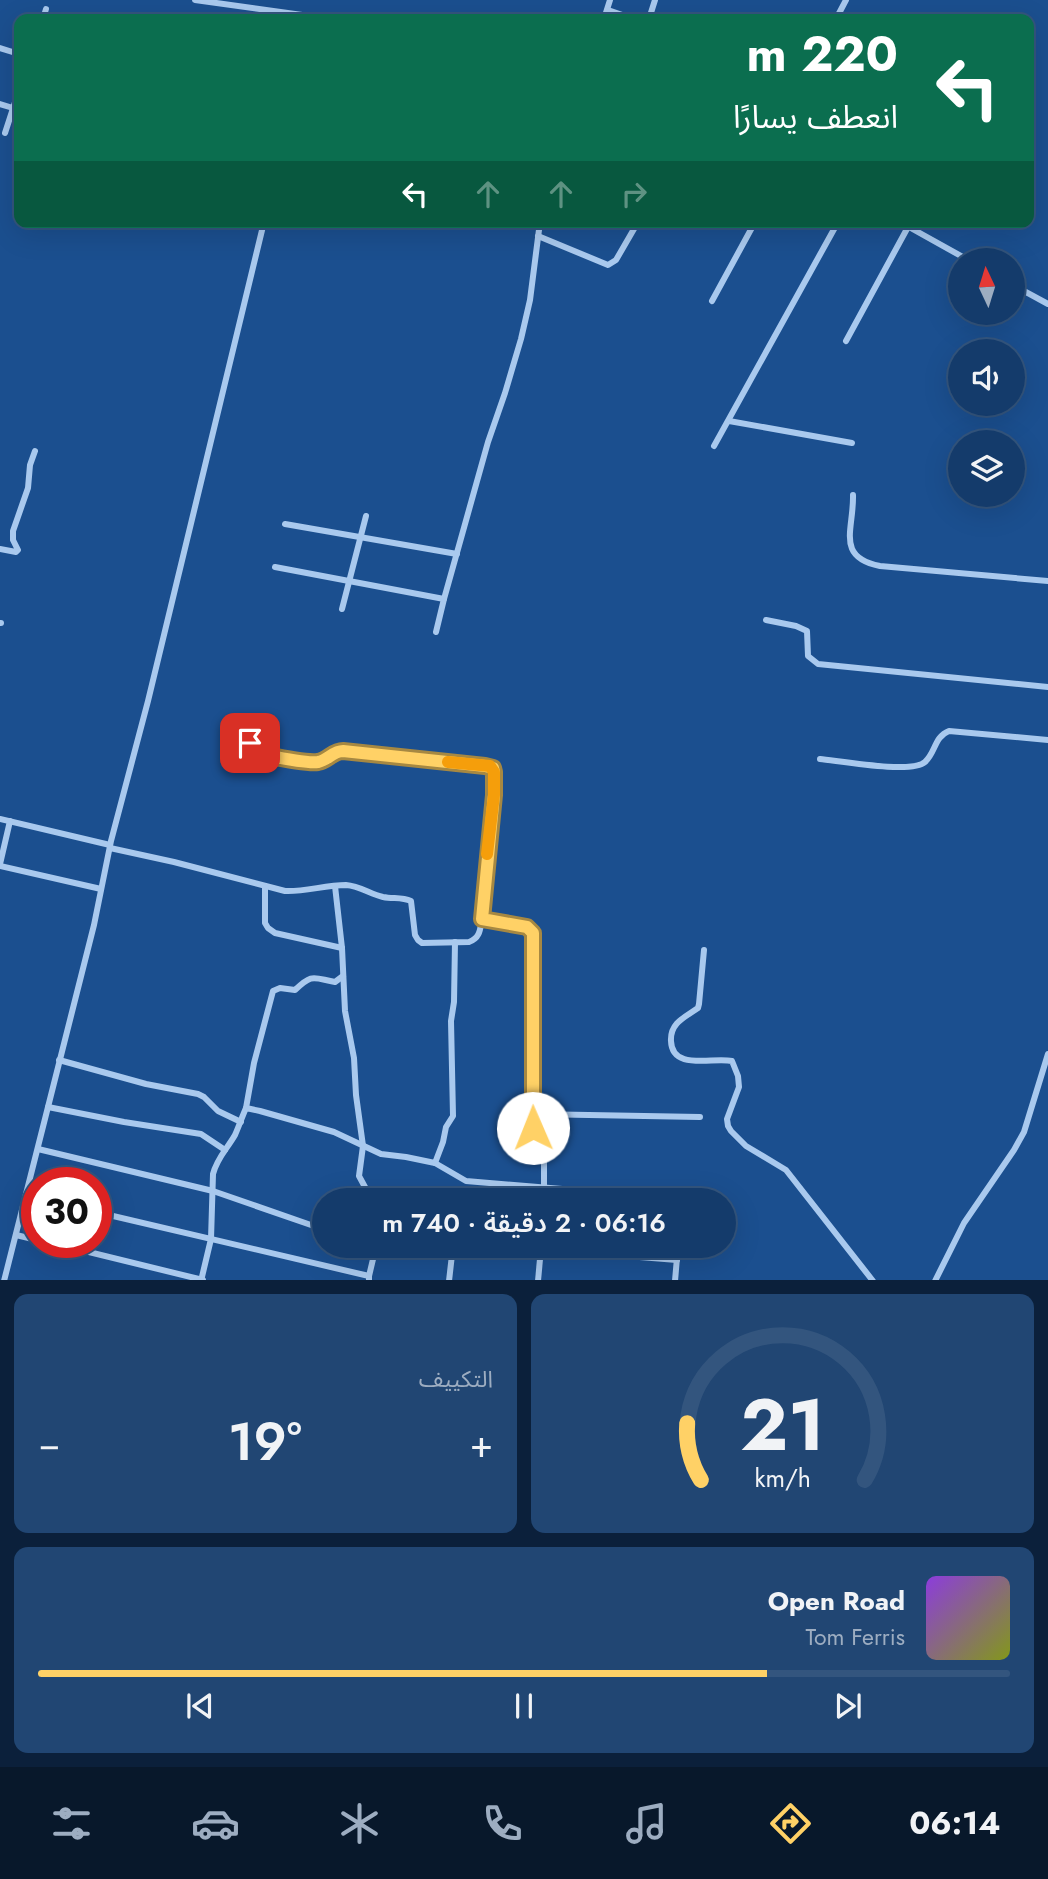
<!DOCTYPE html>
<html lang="ar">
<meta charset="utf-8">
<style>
body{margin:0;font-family:Jost,"Noto Sans Arabic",sans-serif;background:#214673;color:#f1f3f6;direction:rtl;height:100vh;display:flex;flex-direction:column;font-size:26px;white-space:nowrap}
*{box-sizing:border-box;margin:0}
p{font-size:23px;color:#9dadc1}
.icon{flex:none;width:38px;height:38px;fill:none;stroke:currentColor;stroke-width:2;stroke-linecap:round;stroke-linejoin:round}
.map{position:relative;height:1280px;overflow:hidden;direction:ltr}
.side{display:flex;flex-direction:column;gap:14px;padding:14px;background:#0b203b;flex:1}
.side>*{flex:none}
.top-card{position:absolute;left:14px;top:14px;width:1020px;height:214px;border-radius:14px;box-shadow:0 7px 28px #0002,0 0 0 2px #33557e;direction:rtl;background:#0b6e4f;color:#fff;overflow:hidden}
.needle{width:46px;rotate:356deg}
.tools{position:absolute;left:948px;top:248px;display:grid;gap:14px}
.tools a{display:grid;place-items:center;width:77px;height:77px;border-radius:50%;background:#143b6b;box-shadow:0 7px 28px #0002,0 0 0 2px #33557e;font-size:35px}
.speed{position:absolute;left:21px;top:1167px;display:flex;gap:14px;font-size:35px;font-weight:700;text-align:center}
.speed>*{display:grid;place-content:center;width:91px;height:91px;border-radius:50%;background:#143b6b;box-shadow:0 7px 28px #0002,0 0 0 2px #33557e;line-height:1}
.speed .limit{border:10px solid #d22;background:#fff;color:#111}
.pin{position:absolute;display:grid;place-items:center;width:60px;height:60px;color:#fff;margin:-30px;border-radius:14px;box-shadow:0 4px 10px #0006}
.me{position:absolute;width:77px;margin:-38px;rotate:359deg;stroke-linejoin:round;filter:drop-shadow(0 0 5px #0008)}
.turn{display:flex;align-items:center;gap:24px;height:147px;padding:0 21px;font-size:32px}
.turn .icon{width:91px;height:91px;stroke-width:2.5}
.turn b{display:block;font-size:49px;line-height:60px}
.lanes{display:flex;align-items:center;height:66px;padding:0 21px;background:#0003;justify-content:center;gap:35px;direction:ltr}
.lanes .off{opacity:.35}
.big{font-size:52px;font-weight:600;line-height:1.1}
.side .widget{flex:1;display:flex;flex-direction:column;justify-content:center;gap:10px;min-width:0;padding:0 24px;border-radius:14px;background:#214673}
.side .dial{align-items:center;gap:0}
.dial svg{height:182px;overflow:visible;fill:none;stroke:#33557e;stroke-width:7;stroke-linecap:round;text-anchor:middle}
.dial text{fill:#f1f3f6;stroke:none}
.song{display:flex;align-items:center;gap:21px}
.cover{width:84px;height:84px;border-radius:10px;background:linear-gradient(135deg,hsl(270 70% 55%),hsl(70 70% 35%))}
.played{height:7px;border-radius:4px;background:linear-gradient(90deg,#ffd166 75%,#33557e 75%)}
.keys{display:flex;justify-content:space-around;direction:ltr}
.heat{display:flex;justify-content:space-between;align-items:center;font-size:38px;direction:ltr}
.side .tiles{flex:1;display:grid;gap:14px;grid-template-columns:1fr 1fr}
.widget:last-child{grid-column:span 2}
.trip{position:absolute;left:312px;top:1188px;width:424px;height:70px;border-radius:35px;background:#143b6b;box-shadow:0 7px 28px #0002,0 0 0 2px #33557e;font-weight:600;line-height:70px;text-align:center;direction:rtl}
.tabs{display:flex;height:112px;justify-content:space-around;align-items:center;background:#08182b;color:#9dadc1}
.tabs .icon{width:49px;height:49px}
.tabs .selected{color:#ffd166}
.tabs b{font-size:32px;color:#f1f3f6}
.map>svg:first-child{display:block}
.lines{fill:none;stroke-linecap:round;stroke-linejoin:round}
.minor{stroke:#a9c9ee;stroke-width:6}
.route-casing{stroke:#a68842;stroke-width:18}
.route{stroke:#ffd166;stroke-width:12}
.slow{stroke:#f59e0b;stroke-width:12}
</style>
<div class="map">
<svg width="1048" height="1281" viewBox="0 0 1048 1281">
<rect width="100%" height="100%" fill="#1b4f8f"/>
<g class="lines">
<g class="minor">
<polyline points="195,0 331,19"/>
<polyline points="608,10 634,19"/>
<polyline points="43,19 46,9"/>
<polyline points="604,19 610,0"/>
<polyline points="649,19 655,0"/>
<polyline points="836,19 846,0"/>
<polyline points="0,48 19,54"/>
<polyline points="0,104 13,108"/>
<polyline points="5,133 19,90"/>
<polyline points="900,222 970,261"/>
<polyline points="538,236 608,265 616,260 638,222"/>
<polyline points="1013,285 1048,304"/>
<polyline points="712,301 755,222"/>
<polyline points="846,341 908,227"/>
<polyline points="729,421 852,443"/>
<polyline points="714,446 838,222"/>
<path d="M853,495C854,529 835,557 880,566L1048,581"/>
<polyline points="285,524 457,554"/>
<polyline points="0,549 16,552 18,550 13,540 13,531 28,488 30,465 35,451"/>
<polyline points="275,567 444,599"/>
<polyline points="342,609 366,516"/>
<polyline points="766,620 796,626 807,631 808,656 818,664 1048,687"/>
<polyline points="0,623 1,623"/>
<polyline points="436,632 444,599 488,442 505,393 521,339 530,300 540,222"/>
<path d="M252,720L250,743V747L256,753C272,756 304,764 318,762C328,760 333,751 343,751L485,766L493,768L494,772V795L482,919"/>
<path d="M820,759C840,761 912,774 925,762C936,752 934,737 949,731L1048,740"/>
<polyline points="0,819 110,845"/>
<path d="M110,848L174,862L285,891C305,892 325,885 346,885C360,886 370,894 383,897C393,899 402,897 411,901L415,935L418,940L422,943L469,942C480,938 480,930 482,919L527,927L533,933V1124C534,1133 542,1138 544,1147V1200"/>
<polyline points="0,864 10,821"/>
<polyline points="0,866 101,889"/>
<polyline points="335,886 342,948 345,1011 354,1058 356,1095 363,1146 359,1176 372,1200"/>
<polyline points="265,887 265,923 268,928 275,933 342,948"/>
<path d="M704,950L699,1004L698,1008C685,1017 670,1023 671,1041C672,1071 712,1057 732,1061L738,1076L739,1087L727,1119L728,1126L731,1131L746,1146L786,1170L873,1281"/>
<polyline points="59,1060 146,1084 198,1094 204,1097 218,1111 241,1122"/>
<polyline points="48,1107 124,1122 201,1134 225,1150"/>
<path d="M246,1108L254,1063L273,991L280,988L295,990C313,973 313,978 335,982L343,976"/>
<polyline points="533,1114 700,1117"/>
<polyline points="38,1149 213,1191 311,1225 324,1228"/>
<polyline points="435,1163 443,1142 446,1127 453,1116 451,1021 454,1002 455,942"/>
<polyline points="96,1212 369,1276 369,1281"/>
<polyline points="16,1235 37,1240"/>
<polyline points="48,1242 203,1280"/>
<polyline points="501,1246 677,1260"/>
<polyline points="369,1276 374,1255 374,1246"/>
<polyline points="4,1281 94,925 111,841 148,701 264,222"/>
<path d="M201,1281L211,1239L213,1174C217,1158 227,1149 235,1135C239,1126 242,1117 246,1108L260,1111L334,1132L381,1154L406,1157L435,1163L466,1181L671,1198L677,1200"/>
<polyline points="449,1281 453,1246"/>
<polyline points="538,1281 541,1248"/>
<polyline points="675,1281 678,1246"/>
<polyline points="935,1281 964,1223 1014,1150 1024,1132 1048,1054"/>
</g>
</g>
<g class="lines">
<g class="route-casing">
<path id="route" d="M250,743V747L256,753C272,756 304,764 318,762C328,760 333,751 343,751L485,766L493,768L494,772V795L482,919L527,927L533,933V1128"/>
</g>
<use href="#route" class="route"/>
<polyline class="slow" points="448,762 490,766 494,772 494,795 487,854"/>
</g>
</svg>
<div class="tools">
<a><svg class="needle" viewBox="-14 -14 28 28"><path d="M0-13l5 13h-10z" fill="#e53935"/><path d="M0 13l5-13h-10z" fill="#9dadc1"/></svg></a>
<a><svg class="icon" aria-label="sound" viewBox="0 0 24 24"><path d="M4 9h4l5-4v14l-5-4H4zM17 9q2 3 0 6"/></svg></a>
<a><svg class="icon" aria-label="layers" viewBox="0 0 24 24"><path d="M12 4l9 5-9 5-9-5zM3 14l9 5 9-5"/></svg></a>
</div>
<div class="speed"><div class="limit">30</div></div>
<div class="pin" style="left:250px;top:743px;background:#d93025"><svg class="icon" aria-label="arrive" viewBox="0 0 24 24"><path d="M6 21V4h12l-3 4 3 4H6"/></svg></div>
<svg class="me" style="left:533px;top:1128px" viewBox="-20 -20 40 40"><circle r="19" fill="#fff"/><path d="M0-13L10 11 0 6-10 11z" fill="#ffd166"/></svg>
<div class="trip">06:16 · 2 دقيقة · 740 m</div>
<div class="top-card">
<div class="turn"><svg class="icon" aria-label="left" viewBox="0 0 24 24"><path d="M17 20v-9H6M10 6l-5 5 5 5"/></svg><div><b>220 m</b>انعطف يسارًا</div></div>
<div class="lanes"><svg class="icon" aria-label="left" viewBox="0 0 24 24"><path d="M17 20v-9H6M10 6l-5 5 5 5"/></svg><svg class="icon off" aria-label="ahead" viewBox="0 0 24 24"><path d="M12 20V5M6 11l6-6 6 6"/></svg><svg class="icon off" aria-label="ahead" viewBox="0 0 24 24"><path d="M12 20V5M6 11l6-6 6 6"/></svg><svg class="icon off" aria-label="right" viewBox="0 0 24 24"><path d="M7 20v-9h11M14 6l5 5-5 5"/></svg></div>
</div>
</div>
<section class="side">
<div class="tiles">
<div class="widget dial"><svg viewBox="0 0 100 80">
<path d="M14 69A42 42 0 1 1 86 69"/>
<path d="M14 69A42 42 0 0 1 8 44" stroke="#ffd166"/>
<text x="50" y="56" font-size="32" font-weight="700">21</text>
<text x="50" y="72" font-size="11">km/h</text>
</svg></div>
<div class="widget"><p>التكييف</p>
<div class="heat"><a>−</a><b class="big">19°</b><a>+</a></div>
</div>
<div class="widget">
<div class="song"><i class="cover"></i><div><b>Open Road</b><p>Tom Ferris</p></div></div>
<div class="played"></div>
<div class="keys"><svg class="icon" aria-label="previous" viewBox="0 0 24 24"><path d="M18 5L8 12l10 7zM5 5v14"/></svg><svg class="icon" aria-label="pause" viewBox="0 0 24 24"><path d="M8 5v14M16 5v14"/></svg><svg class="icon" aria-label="next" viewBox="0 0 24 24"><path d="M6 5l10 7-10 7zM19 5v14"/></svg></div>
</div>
</div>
</section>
<nav class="tabs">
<b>06:14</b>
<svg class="icon selected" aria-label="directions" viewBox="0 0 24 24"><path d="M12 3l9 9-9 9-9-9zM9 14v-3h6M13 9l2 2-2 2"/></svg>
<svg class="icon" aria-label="music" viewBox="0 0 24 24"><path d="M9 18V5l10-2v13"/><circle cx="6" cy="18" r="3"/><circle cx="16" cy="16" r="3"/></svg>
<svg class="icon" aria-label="phone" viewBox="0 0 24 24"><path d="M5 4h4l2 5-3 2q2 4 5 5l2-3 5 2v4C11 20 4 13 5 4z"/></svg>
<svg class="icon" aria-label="climate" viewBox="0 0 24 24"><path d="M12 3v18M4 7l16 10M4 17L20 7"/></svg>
<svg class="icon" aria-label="car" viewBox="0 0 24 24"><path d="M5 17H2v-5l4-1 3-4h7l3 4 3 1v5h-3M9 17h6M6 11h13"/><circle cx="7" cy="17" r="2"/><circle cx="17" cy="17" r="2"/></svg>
<svg class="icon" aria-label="filters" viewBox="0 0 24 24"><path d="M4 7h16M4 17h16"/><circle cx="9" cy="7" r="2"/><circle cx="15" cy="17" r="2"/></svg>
</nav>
